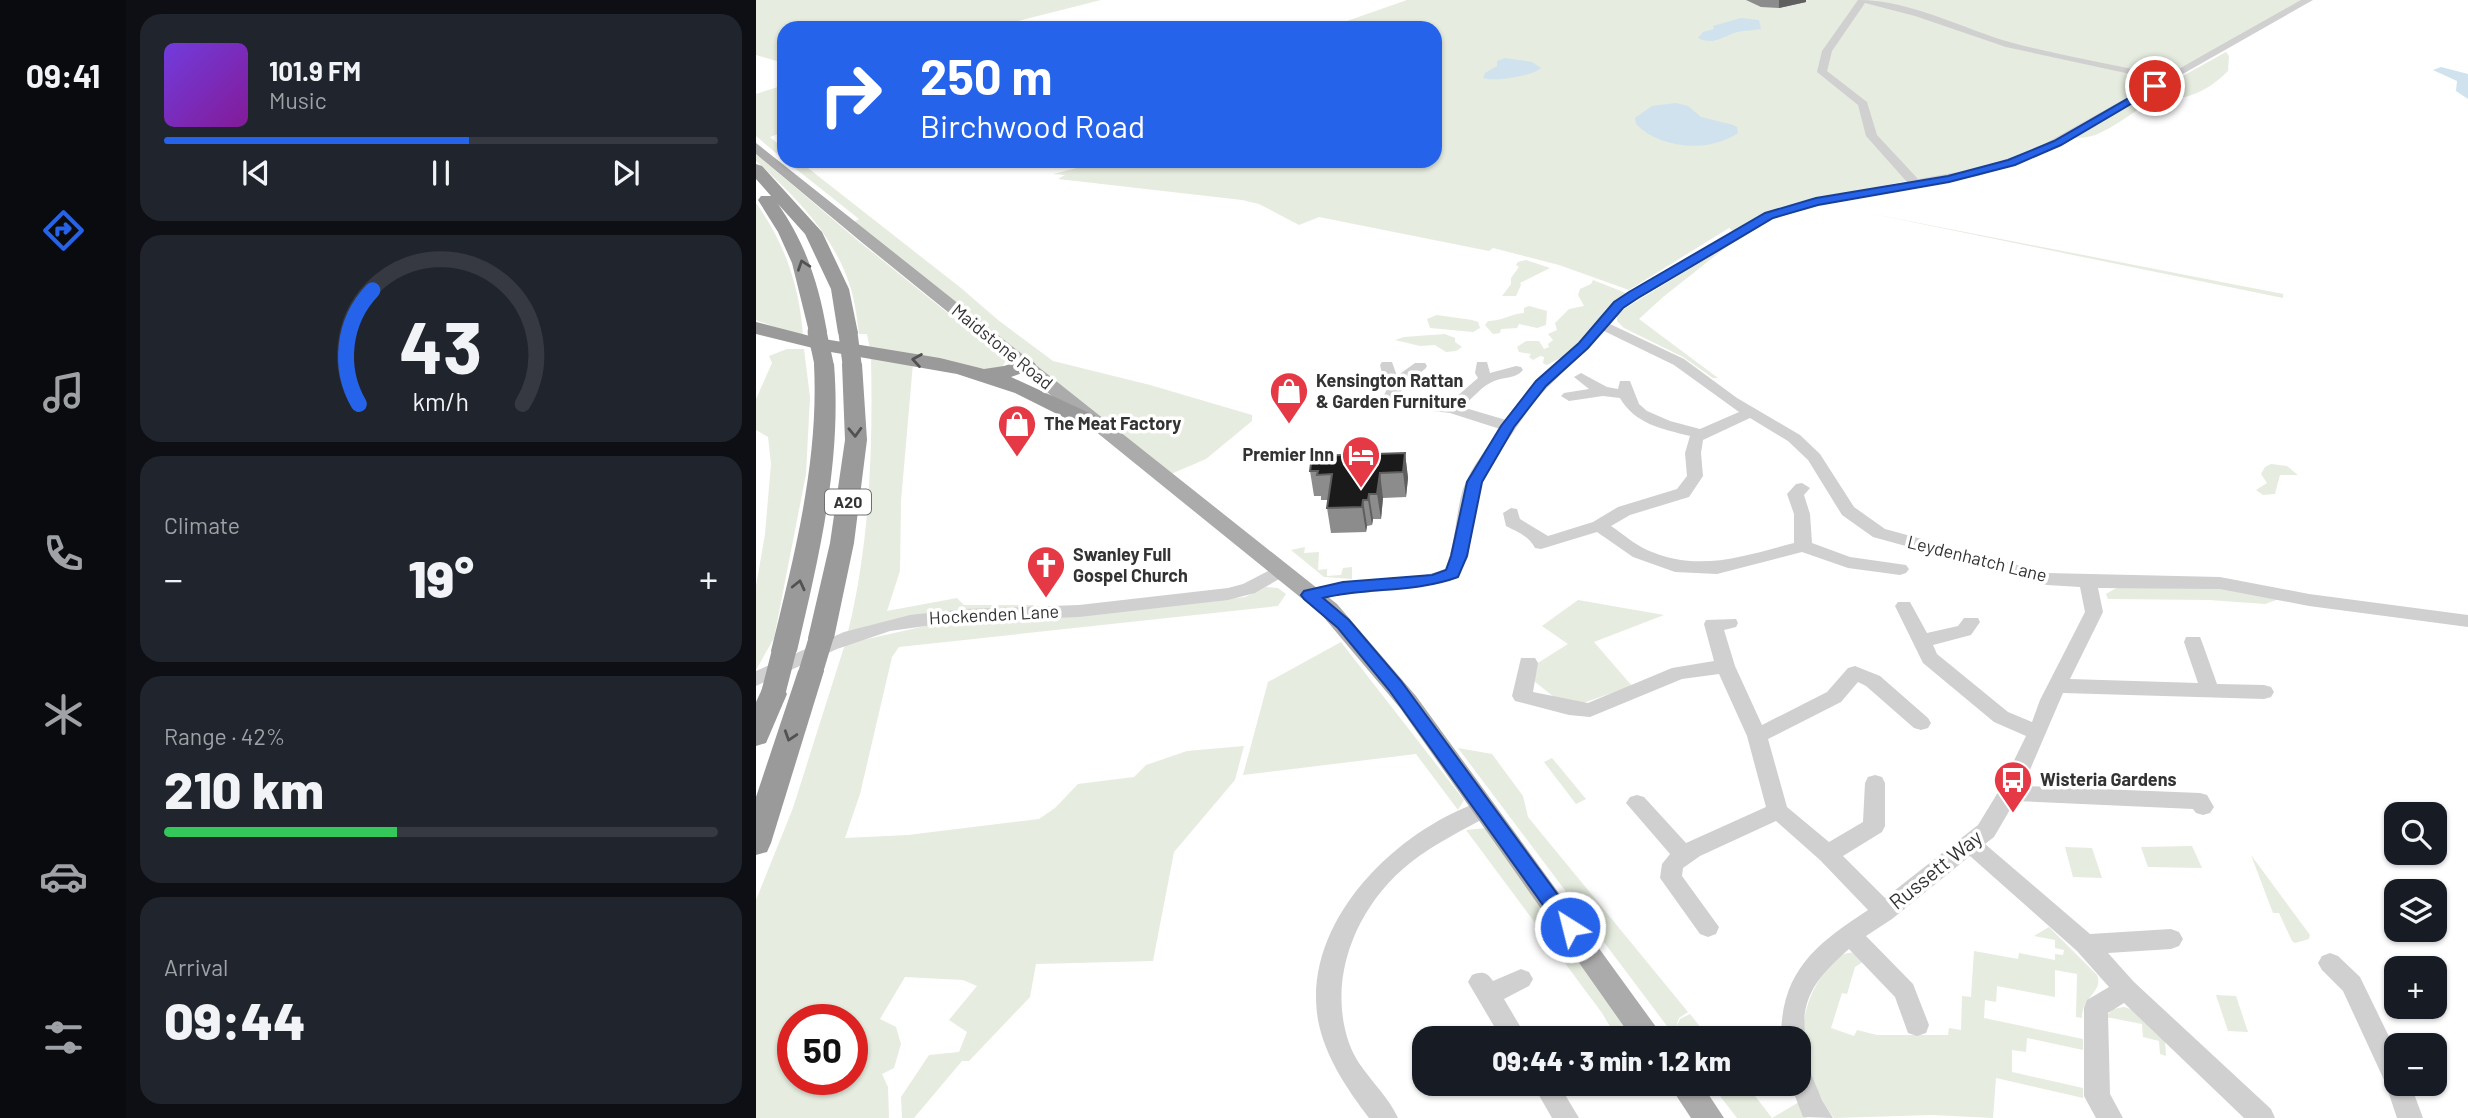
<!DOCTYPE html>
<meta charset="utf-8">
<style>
body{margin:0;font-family:Barlow,sans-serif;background:#20242c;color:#f1f3f6;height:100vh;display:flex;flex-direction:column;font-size:26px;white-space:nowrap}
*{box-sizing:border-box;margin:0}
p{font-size:23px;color:#9ea1a6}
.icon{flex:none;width:38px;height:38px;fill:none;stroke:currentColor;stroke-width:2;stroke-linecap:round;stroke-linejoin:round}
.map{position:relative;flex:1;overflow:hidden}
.panel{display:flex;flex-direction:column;gap:14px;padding:14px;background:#0d0f14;width:630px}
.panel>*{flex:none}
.hud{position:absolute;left:21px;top:21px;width:665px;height:147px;border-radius:21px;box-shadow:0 2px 5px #0004;background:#2563eb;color:#fff;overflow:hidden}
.buttons{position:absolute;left:1628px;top:802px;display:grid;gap:14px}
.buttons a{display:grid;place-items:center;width:63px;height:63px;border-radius:14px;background:#171b24;box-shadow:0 2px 5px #0004;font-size:35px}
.speed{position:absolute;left:21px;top:1004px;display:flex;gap:14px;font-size:35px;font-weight:700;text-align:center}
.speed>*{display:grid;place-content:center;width:91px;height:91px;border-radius:50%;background:#171b24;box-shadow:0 2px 5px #0004;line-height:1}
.speed .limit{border:10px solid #d22;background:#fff;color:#111}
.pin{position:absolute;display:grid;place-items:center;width:60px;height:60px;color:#fff;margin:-30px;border:4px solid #fff;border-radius:50%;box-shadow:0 2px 7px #0007}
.me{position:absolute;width:77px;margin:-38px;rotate:324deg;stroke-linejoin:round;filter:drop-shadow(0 0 5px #0008)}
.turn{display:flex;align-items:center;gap:24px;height:147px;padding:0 28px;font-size:32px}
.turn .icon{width:91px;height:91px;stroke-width:2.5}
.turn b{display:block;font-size:49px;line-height:60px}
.big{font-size:52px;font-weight:800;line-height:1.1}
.panel .card{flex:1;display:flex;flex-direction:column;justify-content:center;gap:10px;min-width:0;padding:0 24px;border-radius:21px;background:#20242c}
.panel .dial{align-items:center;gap:0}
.dial svg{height:182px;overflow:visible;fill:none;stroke:#363941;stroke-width:7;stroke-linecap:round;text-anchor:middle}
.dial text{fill:#f1f3f6;stroke:none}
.song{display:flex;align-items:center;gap:21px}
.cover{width:84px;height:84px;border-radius:10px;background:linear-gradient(135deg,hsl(260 70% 55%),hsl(290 70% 35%))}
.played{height:7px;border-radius:4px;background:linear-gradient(90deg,#2563eb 55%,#363941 55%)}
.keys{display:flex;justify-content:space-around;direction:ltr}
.heat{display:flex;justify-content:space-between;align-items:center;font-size:38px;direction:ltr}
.charge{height:10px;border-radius:5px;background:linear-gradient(90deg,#34c759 42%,#363941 0)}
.trip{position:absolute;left:656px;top:1026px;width:399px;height:70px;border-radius:21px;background:#171b24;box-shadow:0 2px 5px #0004;font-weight:800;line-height:70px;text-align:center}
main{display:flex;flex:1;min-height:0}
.tabs{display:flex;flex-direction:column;width:126px;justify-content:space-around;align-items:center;background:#090b0e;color:#9ea1a6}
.tabs .icon{width:49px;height:49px}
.tabs .current{color:#2563eb}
.tabs b{font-size:32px;color:#f1f3f6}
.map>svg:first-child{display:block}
.green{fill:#e6ecdf;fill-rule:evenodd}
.water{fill:#cfe2ee}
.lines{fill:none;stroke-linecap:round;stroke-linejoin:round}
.minor{fill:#d0d0d0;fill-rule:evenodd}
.major{fill:#ababab;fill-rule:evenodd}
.highway{fill:#9a9a9a;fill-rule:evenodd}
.highway-bridge-far1{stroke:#9a9a9a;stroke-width:19}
.highway-bridge{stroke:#9a9a9a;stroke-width:24}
.wall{fill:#8c8c8c}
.shaded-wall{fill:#5f5f5f}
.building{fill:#1a1a1a;stroke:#5f5f5f;stroke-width:2}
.oneway{stroke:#525252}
.route{fill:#2563eb;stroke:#184099;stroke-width:2}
.labels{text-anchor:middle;stroke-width:7;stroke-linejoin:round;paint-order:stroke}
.shield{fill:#fff;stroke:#707070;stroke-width:2}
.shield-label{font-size:16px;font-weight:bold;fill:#333}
.street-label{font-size:18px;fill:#333;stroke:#fff}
.poi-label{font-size:18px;font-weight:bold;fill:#333;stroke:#fff;text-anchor:start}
.near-street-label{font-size:21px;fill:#333;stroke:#fff}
</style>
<main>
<nav class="tabs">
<b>09:41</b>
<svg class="icon current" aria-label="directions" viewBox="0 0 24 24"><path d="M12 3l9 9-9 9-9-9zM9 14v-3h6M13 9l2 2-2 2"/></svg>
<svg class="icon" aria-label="music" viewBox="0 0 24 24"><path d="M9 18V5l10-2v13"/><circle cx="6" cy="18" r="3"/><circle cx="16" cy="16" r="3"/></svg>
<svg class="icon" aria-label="phone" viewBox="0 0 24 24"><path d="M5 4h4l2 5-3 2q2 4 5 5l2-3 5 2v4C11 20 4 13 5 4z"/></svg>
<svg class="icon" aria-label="climate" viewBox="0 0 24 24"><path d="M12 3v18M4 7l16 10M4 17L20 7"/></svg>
<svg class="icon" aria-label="car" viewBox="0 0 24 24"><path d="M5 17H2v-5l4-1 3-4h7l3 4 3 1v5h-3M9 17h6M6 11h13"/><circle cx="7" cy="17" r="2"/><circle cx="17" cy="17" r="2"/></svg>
<svg class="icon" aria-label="filters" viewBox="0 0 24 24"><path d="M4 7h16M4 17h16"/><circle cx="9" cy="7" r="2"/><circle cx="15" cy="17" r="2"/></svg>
</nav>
<section class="panel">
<div class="card">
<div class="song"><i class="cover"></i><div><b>101.9 FM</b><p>Music</p></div></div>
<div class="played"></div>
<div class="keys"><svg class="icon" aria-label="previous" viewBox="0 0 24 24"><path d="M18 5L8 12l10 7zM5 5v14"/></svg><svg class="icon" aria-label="pause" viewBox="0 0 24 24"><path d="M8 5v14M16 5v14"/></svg><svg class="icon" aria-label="next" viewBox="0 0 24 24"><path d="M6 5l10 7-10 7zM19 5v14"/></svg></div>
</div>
<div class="card dial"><svg viewBox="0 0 100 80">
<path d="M14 69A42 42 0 1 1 86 69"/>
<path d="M14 69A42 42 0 0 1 20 19" stroke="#2563eb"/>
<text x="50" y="56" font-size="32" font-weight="700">43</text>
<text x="50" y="72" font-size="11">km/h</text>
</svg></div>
<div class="card"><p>Climate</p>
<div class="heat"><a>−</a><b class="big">19°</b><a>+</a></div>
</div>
<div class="card"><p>Range · 42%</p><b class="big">210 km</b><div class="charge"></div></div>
<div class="card"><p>Arrival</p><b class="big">09:44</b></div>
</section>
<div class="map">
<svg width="1712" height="1118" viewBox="0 0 1712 1118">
<rect width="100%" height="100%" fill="#fff"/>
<g class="green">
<polygon points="0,0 345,0 234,28 28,28 28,63 0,55"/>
<polygon points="651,0 1551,0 1407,77 1301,143 1222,172 1160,179 1032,206 1011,213 977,231 973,228 873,290 803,265 737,248 733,251 563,217 543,225 503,204 486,200 302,179 309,175 297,174 349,161 679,161 679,28 571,28"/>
<path d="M1470,52L1473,56L1472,71C1459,84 1443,95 1424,98C1416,99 1405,99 1397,102C1373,111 1345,143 1317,137Z"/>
<polygon points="28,85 28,132 14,137 28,149 28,160 0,136 0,94"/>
<path d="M0,154L100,239L250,360L246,368L233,371L114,349L111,334H103C101,318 99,301 94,286C78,235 39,196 0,161Z"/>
<polygon points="30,161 43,161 205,288 242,320 297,361 394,385 496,415 496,421 450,459 415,474 98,222 103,219"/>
<path d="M0,203C29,243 44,288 47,337L0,320Z"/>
<polygon points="1112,213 1527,294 1527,298"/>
<polygon points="1012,221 969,248 907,297 883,319 962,378 957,378 927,357 868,328 861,321 861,316 868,309"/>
<polygon points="770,260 794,268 764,283 765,285 760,296 746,296 755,284 755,278 763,267 760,265 762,262"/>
<polygon points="837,280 870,293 849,310 841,326 814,353 791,365 787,363 788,357 784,356 777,360 773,357 775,354 763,352 761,347 770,341 783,341 788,349 793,347 792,344 797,340 792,334 801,330 799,323 813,309 828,306 822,295 824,289 835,284"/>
<path d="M773,306L791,311L790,325L781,328L763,324L761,328L745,329L744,333L737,334L729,325L732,321C750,320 754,314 768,313V308Z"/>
<polygon points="681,315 716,320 722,322 724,328 717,332 674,328 671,319"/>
<polygon points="689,334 699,338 699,342 706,347 700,351 690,352 679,345 664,346 639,340 648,337"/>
<polygon points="31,349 48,349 54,397 50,474 18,638 0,670 0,586 9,534 15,464 12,437 0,430 0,399 16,363 13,356"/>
<path d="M115,356L157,363L145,501L144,571L131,611L201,598L208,605H278L276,609C209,610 157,612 92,632C114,542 117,448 115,356Z"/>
<polygon points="1515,464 1531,466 1542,475 1524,475 1519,494 1507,495 1500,490 1511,483 1505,474 1509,467"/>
<polygon points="549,547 548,553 563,552 562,570 571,569 571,576 585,575 587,568 596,567 596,579 568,577 535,550"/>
<polygon points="1364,586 1459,586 1529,597 1509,604 1453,600 1352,599 1350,594"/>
<path d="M510,587L522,588L530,594L522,606L143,647L136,657L104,794L89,838L152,835L283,819L299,808L322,784L378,777L390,765L431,751L488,746L479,780L418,852L397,961L280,964L274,997L213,1061H206L158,1118H146L145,1097L173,1055L203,1052L211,1032L193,1020L221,986L207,980L149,977L124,1019L140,1027L145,1044L138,1068L126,1074L132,1087L133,1118H0V900L37,808L89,644L192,621L293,619L489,597ZM37,1020H96V1080H37Z"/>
<polygon points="822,600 908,615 838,642 876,686 827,703 798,697 778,681 777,666 812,644 786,626"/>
<polygon points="585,642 708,800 702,810 660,754 487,775 512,682"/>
<polygon points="702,748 736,754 767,796 772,817 932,1012 923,1018 920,1027 924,1019 934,1014 953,1038 920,1038"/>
<polygon points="796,758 830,799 820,804 788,762"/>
<polygon points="730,828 880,1038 861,1038 846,1013 710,830"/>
<polygon points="1436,846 1446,868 1392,867 1385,847"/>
<polygon points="1309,847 1336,848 1346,878 1317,877"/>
<polygon points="1495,855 1554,935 1553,939 1539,943 1536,941 1523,913 1517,913"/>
<path d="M1293,927L1341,975C1348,992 1326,996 1326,1018L1320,1017L1321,974L1299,970V997L1241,986L1240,1002L1229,1000L1228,1018L1327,1039V1050L1271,1038L1270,1052L1256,1050V1072L1327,1088V1098L1240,1078L1237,1118L1176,1115L1078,1118C1063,1097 1049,1069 1047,1043C1046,1030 1048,1016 1052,1004C1057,986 1087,933 1110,960L1099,967L1091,994L1086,993L1075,1028L1098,1036L1101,1030L1121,1035H1192L1193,1028L1205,1030L1206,996L1215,997L1218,951L1262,959L1263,953L1299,960V954L1307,955L1308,950L1299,948V940L1278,936Z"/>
<polygon points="1460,995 1480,996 1492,1032 1472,1031"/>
<polygon points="1368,1007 1377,1010 1409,1040 1410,1056 1404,1054 1403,1041 1387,1037 1386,1024 1350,1017 1357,1009"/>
<polygon points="954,1083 989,1083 1016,1118 1043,1102 1051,1118 981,1118"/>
</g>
<g class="water">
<path d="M985,18L1003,20L1005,29C997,31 989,30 981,32C967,36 958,46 942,38L947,32L958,29L957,26Z"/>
<path d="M749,58L776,62L785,68C777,76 739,82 727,78L729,73L741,66V61Z"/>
<polygon points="1685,67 1712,74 1712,99 1700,91 1701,81 1677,70"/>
<path d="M920,103L932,106L945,117L977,125L981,127L982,133C953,153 904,149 880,124L879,118L896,106Z"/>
</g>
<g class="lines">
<g class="minor">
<path d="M1102,0C1156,0 1206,29 1257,43C1307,56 1359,65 1410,76L1545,0H1557L1284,155L1222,176L1062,205L1017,219L867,308L854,324L928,359L981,398L1044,435L1064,454L1098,507L1129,529L1291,573L1464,577L1553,594L1712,615V627L1553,606L1464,589L1342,588L1347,612L1314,679L1442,683L1428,642L1430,637H1444L1446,642L1461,684L1508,685L1515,687L1518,692L1515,697L1508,699L1307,693L1267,786L1444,793L1451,795L1458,807L1454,813L1447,815L1440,813L1437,809L1259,801L1238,837L1229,844L1334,934L1415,929L1423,932L1427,939L1423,946L1415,949L1352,953L1378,982L1515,1109L1519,1118H1488L1368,1003L1352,1013L1354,1094L1367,1118H1340L1328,1096V1008L1331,1000L1353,987L1321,951L1214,856L1136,919L1110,936L1157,984L1173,1025L1170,1033L1161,1036L1152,1033L1139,997L1093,949C1073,967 1054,984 1049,1012C1047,1024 1051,1034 1046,1046L1043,1047V1038H1025C1025,971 1060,944 1112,910L1064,860L1020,821L944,856L927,868L926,876L963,927L960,934L952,937L944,934L904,878L906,864L914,854L870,803L874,797L881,795L888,797L930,843L1010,807L991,736L963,674L926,679L834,717L813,715L759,701L756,696L765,658H779L782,663L777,692L832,703L916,668L958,661L948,624L950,620L980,619L982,623L980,627L968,630L979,666L1006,725L1071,692L1092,668L1099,666L1124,676L1172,718L1175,723L1172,728L1165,730L1158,728L1110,686L1102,682L1085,702L1012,739L1031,807L1073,842L1107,822L1109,783L1112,777L1119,775L1126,777L1129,783V826L1126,832L1087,856L1129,898L1222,825L1244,789L1270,736L1238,722L1167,663L1139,606L1142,602H1154L1171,633L1202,626L1208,618H1222L1224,622L1215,635L1177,645L1181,654L1252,712L1276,722L1284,700L1329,612L1324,587L1291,585L1117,537L1086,515L1052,460L1032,441L994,418L947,440L945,453L947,476L933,497L874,515L855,526C867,534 878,544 891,550C943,573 987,556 1038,543V514L1031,494L1040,484L1046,483L1054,488L1048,495L1054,514L1056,543L1094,557L1150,565L1153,569L1150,573L1144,575L1092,568L1046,552L961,574L919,572L877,557L841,532L785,549L779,548C774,537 762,532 750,526L747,513L755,508L761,509L764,519L792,536L837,522L862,507L921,489L931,476L929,453L934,436C906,429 879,424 864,398L847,396L813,401L805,396L808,393L833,389L818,377L825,373L851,387L862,389L864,381H874L883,404L891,411L914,421L944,429L983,412L918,365L848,331L779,400L731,471L723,491L712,557L702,577C655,595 603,588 554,601L545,595L548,591C594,576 644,586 689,569C700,544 699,515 707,489C715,467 731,448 744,429L694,413L628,405L625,402L633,384L627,377L624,365L626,362H636L641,376L659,363H669L671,366L669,369L648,385L642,398L692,404L722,378L719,373L721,362H731L734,373L760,366L765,367L767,370C758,380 748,376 736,382C726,386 715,400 706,407L750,420L769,394L823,342L857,302L1009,213L1060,198L1151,182L1110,136L1102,105L1061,72L1066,51ZM1109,3L1159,16L1250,47L1402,80L1276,151L1220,169L1162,179L1121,135L1111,102L1071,71L1076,51Z"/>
<polygon points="524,565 533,571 530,575 499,593 472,600 323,617 191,623 134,631 81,649 0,686 0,671 88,632 154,615 209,609 323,605 472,588 487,584"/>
<path d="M729,800L736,802L740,808L736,814C709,829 679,843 654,863C602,904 570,977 593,1043C603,1072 630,1091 642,1118H613C591,1089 569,1057 562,1020C545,921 642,828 729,800Z"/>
<polygon points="1574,953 1582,956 1604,977 1640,1051 1640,1083 1654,1083 1667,1118 1641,1118 1629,1082 1587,991 1566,970 1562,963 1566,956"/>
<path d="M765,969L773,972L777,979L773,986L748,999L771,1038H745L712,982L716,975C726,971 731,972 737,981Z"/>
<polygon points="1043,1063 1052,1067 1066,1100 1077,1118 1047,1117 1034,1083 1043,1083"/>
<polygon points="776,1083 802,1083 823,1118 796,1118"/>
</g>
<g class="major">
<polygon points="0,143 581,604 660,696 908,1038 876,1038 644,708 565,614 103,240 0,154"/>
<polygon points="912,1083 945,1083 968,1118 935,1118"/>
</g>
<g class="highway">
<path d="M0,164L6,166L66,232L93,289L102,333L99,337H85L82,333L75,289L49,234L22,204C50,244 63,285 71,332L62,338L184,358L228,369L248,366L270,359L277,361L280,365L277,369L255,377L351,421L354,426L351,431H335L259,393L201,374L69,351L0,334V322L54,336L36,263L22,232L2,200L5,196H15L0,179Z"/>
<path d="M68,358L75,360L78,364C86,462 63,556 41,651L37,657L28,660L19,657L15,651C38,556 63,463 58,364L61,360Z"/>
<polygon points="96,358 103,360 106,364 111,440 98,543 78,638 74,644 65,647 56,644 52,638 74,543 89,440 86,364 89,360"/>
<polygon points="55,662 64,664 68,671 15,843 11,852 0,855 0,797 42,671 46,664"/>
<polygon points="17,684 27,687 31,694 10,743 0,746 0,702 7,687"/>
</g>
<g class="highway-bridge-far1">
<polyline points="61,332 68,364"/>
<polyline points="92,333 96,364"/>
</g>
<g class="highway-bridge">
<polyline points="55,671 65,638"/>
<polyline points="17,694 28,651"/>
</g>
</g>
<g class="wall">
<polygon points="990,0 1050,0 1050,2 1023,8 1005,7"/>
<polygon points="649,453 652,478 650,497 627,498 625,519 617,519 616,525 611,526 610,532 575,533 571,508 572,500 565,500 565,496 558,496 554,471"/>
</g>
<g class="shaded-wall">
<polygon points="1023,0 1050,0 1050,2 1023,8"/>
<polygon points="649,453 652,478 650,497 647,472"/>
<polygon points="624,473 627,498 625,519 621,494"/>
<polygon points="613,494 617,519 616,525 612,500"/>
<polygon points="607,500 611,526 610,532 606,507"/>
</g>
<polygon class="building" points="649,453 647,472 624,473 621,494 613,494 612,500 607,500 606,507 571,508 576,474 561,475 562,471 554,471 556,456"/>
<defs><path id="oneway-chevron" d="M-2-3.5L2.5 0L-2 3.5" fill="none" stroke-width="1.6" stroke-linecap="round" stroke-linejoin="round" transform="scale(1.75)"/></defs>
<g class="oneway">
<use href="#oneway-chevron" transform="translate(47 265) rotate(-109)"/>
<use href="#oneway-chevron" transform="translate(161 360) rotate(-171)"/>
<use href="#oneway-chevron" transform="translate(99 432) rotate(88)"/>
<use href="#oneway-chevron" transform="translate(43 585) rotate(-77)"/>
<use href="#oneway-chevron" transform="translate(34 736) rotate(108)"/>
</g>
<path class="route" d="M1399,83L1404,86L1402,88L1305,145L1259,165L1193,182L1062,205L1017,218L882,298L867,308L832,348L790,386L758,427L726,482L711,556L702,577C659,593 612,587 567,598L593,620L645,681L821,921L825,927L821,933L814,936L807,933L633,690L582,628L548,599L545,595L548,591L587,582L676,575L690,570L695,556L711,482L745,426L780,381L823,343L858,302L873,292L1009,213L1060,198L1192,176L1252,160L1298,141Z"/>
<defs>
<g id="shop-pin" transform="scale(2.0125)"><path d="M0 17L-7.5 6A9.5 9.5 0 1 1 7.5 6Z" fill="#e63946" stroke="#fff"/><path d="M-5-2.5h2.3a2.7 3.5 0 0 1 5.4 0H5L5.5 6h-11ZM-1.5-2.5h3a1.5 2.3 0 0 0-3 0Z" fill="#fff"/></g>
<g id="hotel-pin" transform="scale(2.0125)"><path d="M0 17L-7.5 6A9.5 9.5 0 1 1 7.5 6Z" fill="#e63946" stroke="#fff"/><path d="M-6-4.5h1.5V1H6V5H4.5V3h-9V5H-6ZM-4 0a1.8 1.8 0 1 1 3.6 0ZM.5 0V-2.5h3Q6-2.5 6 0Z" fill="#fff"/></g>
<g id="church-pin" transform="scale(2.0125)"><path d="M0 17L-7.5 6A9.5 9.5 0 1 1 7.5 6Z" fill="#e63946" stroke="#fff"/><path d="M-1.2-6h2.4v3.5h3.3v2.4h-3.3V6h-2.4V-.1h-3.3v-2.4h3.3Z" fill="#fff"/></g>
<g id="bus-pin" transform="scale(2.0125)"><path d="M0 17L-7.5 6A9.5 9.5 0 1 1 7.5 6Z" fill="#e63946" stroke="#fff"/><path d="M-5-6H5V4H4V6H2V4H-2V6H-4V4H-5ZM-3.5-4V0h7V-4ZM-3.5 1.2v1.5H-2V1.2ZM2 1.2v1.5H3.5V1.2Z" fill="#fff"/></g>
</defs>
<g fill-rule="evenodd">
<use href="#shop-pin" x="533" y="391"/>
<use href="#shop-pin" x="261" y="424"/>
<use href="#hotel-pin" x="605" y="455"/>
<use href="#church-pin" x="290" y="565"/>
<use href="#bus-pin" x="1257" y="780"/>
</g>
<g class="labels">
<rect class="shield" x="69" y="489.5" width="46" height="25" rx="5"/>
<g class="shield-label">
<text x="92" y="508">A20</text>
</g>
<g class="street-label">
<text transform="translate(246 347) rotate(39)" y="6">Maidstone Road</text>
<text transform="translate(1221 559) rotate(14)" y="6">Leydenhatch Lane</text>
<text transform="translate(238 615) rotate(-3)" y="6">Hockenden Lane</text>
</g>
<g class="poi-label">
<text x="560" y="387">Kensington Rattan<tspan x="560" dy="21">&amp; Garden Furniture</tspan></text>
<text x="288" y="430">The Meat Factory</text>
<text x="578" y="461" text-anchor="end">Premier Inn</text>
<text x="317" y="561">Swanley Full<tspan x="317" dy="21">Gospel Church</tspan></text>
<text x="1284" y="786">Wisteria Gardens</text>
</g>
<g class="near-street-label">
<text transform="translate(1180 870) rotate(-39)" y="7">Russett Way</text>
</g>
</g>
</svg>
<div class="buttons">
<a><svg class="icon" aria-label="search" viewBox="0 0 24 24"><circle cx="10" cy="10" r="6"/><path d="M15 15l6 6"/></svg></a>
<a><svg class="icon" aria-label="layers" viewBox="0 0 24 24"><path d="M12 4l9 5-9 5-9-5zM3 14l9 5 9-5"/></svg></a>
<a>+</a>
<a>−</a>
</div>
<div class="speed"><div class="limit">50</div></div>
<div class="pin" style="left:1399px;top:86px;background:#d93025"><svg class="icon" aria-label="arrive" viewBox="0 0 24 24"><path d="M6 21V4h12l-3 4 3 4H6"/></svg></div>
<svg class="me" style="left:814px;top:927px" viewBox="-20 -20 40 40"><circle r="17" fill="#2563eb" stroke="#fff" stroke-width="3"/><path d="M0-11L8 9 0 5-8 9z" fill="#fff"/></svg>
<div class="trip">09:44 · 3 min · 1.2 km</div>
<div class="hud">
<div class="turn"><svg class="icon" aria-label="right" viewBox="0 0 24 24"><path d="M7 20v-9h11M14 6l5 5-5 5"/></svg><div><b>250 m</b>Birchwood Road</div></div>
</div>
</div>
</main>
